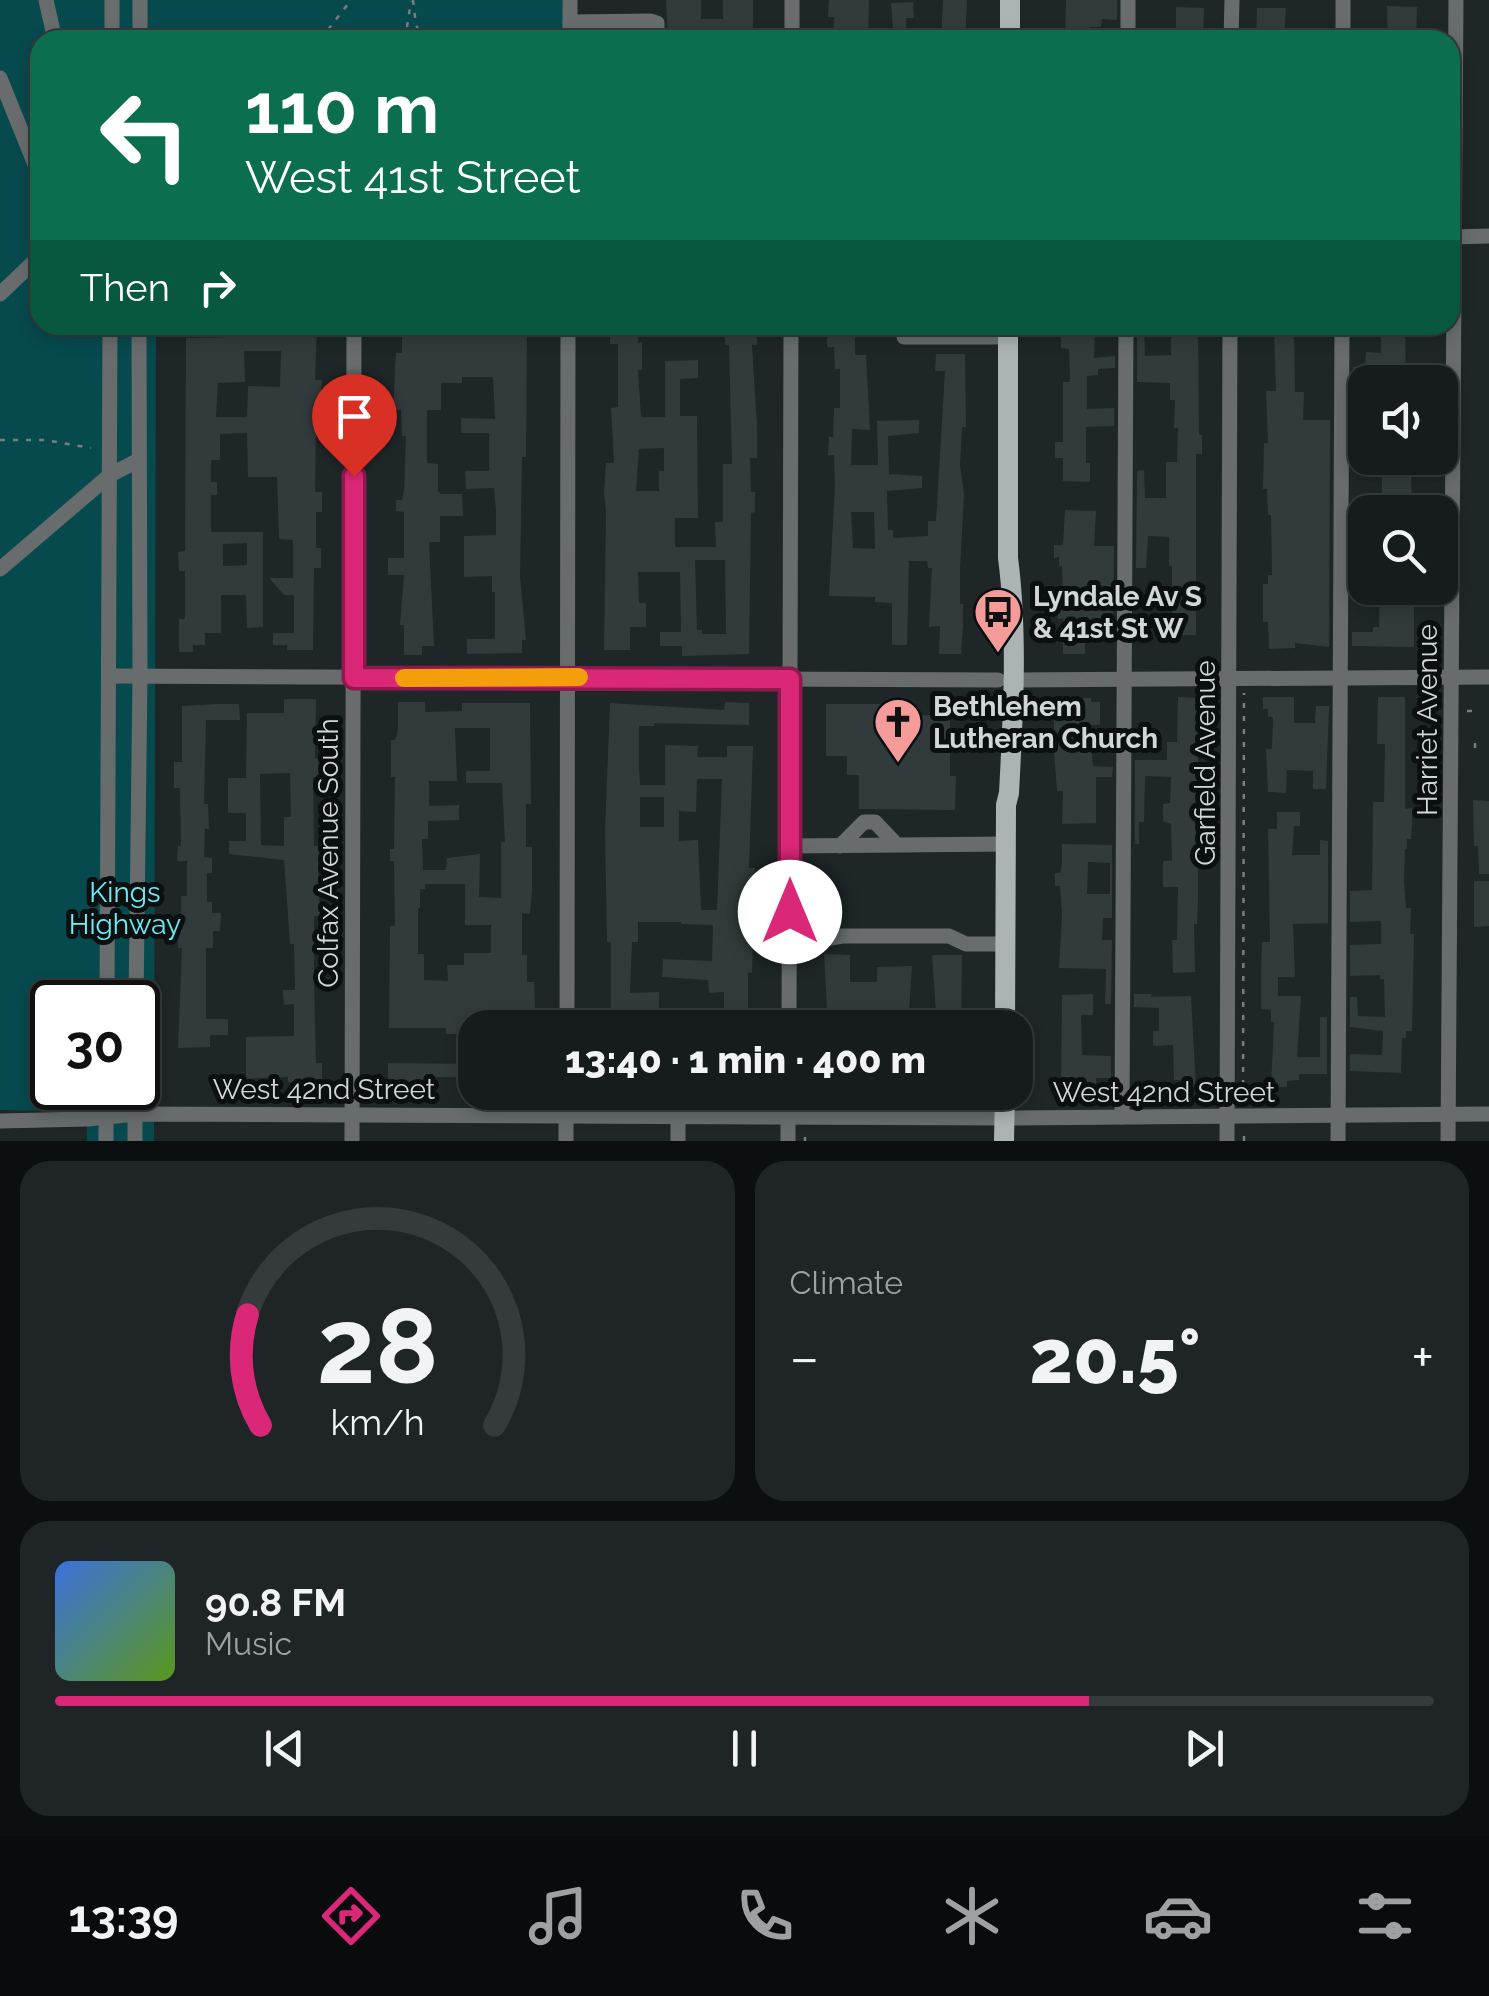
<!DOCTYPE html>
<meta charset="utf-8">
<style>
body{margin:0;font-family:Raleway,sans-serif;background:#1f2526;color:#f1f3f6;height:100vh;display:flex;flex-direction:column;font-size:38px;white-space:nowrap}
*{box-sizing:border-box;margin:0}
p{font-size:32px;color:#9ea1a4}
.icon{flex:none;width:55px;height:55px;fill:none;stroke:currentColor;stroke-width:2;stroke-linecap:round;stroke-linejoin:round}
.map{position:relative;height:1141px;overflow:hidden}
.side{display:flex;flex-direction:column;gap:20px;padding:20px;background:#0c0f10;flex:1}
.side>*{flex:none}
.guide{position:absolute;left:30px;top:30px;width:1430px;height:305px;border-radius:30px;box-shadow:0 5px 15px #0003,0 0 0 2px #353a3b;background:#0b6e4f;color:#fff;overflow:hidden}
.tools{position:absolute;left:1348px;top:365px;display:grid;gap:20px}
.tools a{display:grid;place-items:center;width:110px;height:110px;border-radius:20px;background:#161c1d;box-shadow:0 5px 15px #0003,0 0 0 2px #353a3b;font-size:50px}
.speed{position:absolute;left:30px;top:980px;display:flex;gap:20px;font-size:50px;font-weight:700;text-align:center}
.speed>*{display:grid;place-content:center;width:130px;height:130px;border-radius:50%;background:#161c1d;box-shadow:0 5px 15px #0003,0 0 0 2px #353a3b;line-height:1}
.speed .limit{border:5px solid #111;border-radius:15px;background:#fff;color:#111}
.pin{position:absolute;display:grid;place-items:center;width:85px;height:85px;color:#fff;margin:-102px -42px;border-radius:50% 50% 50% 0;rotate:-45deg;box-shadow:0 0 10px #0007}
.pin .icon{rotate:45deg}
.me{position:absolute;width:110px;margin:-55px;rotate:0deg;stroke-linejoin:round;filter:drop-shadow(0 0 8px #0008)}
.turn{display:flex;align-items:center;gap:35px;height:210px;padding:0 50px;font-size:45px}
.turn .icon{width:130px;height:130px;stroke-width:2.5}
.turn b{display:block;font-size:70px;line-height:85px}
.then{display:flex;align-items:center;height:95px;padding:0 50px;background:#0003;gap:20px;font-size:38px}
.big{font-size:75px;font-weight:800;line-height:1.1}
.side .tile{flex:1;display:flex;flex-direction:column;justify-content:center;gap:15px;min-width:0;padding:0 35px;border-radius:30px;background:#1f2526}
.side .dial{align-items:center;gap:0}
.dial svg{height:260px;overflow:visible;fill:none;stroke:#353a3b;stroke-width:7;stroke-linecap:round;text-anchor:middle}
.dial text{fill:#f1f3f6;stroke:none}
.song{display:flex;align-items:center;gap:30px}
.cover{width:120px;height:120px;border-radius:15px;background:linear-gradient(135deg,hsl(220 70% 55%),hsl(90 70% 35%))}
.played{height:10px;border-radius:5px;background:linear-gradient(90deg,#db2777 75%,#353a3b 75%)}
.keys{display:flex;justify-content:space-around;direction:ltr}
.heat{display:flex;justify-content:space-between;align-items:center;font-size:55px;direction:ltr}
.side .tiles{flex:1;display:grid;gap:20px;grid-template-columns:1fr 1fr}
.tile:last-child{grid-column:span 2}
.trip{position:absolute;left:458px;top:1010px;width:575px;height:100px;border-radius:30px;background:#161c1d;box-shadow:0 5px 15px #0003,0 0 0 2px #353a3b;font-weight:800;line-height:100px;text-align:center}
.dock{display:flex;height:160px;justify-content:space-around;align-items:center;background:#090b0c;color:#9ea1a4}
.dock .icon{width:70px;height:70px}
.dock .active{color:#db2777}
.dock b{font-size:45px;color:#f1f3f6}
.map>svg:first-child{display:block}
.green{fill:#074a4e;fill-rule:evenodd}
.building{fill:#323b3b;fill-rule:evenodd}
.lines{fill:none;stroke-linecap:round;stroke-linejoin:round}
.path{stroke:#797f80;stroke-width:2.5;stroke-dasharray:5 8;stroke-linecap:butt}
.minor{stroke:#686c6c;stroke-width:15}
.major{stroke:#abb3b4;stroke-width:20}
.route-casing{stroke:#8e194d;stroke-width:25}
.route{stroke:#db2777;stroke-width:18}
.slow{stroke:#f59e0b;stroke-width:18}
.labels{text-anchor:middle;stroke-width:10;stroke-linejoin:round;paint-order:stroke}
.poi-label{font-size:28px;font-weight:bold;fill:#d1d6d7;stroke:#0b0f0f;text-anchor:start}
.street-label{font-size:28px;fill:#d1d6d7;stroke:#0b0f0f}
.park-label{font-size:28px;fill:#6ceef6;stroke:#0b0f0f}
</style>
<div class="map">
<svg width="1489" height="1141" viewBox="0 0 1489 1141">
<rect width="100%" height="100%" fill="#1e2627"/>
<path class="green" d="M0,0H562L565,40H40V325H156L154,1141H87V1119L93,1112L0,1110ZM52,1002H138V1088H52Z"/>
<g class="building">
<polygon points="666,0 701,0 701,19 723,19 723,0 753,0 753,40 668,40"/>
<polygon points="829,0 869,0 868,40 833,39 834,17 828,17"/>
<polygon points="943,0 967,0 965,40 941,40"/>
<polygon points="1066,0 1117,0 1117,20 1102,19 1101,27 1089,27 1088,40 1065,40"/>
<polygon points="913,2 914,18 906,18 907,40 870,40 870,30 893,29 891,3"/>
<polygon points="1387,6 1417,7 1416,40 1388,40"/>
<polygon points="1176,7 1204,8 1203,40 1176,40"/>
<polygon points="1257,8 1286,8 1284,40 1256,40"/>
<path d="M279,325H317L315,380H322L321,402L318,401L316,430L315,492H322V512H316V548H321V568H314L313,650H287V645H273V633H294V595H284L269,578H293V540L279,539L277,477H248L247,433L220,434V460H211V482H217V495H211V532H263V627L247,628L246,595H221V633H205V645H193V652H179V619H185V571H179L178,552L185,551L186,338L279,336ZM244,351H281L280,387L248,386L247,417H216L218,383L245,382ZM247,543V565L223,566V544Z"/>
<polygon points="497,325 527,325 526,457 522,457 520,576 526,640 522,640 522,653 467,654 467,639 495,639 495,592 492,592 492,576 464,577 464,536 496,535 496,510 494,488 466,489 465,471 489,471 489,433 461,433 461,418 495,419 493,377 462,377 462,383 441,383 441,410 427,410 427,463 438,464 438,491 441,494 462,494 463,516 440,516 440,542 429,542 434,646 422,646 422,655 404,655 404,625 400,625 404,575 388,575 388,558 404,558 404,512 396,511 396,500 402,500 404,491 406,436 402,436 401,410 393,410 396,353 402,353 402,326 435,326 435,334 497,336"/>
<path d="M610,325H638V343L642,342V370H638L641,417H665V361L698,360V378L680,379V416H697L698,518H675V547H716L715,522H723V464H732L729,345H725V325H757V345H752L757,427V458H750L751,492H755V512L751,513L749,654L682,656V646H660V632H681L680,572H638L639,603H646V627H630V650H604L606,511L604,492L606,463H614L611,408L618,407V344H610ZM664,448V471H659V491H636L639,449ZM695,560H725L726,634H702V630H697Z"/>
<polygon points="1073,325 1095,325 1094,358 1115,356 1115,368 1098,369 1098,375 1087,376 1087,409 1114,408 1114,426 1086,427 1086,463 1090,463 1090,482 1063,481 1063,458 1055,458 1055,442 1063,442 1063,382 1070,382 1069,349 1061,348 1061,329 1073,329"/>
<polygon points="1137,325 1144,325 1145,356 1171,355 1171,326 1198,327 1199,435 1202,435 1202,454 1196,454 1196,635 1172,635 1172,566 1169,566 1169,537 1148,536 1146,568 1136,568 1137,471 1144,470 1145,498 1166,498 1166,462 1177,462 1178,428 1174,428 1175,400 1170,400 1170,383 1137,382"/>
<polygon points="1381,325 1405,325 1406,382 1365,382 1365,389 1353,389 1353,367 1365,367 1366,352 1381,353"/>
<path d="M827,327H855V355H866L870,430L852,429L851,465H878L877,421L919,420V433L888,436L889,474L922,476V488L887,491L888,530H893V538L928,536V521H936L945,371H935L936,354H965L966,427H962L960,465L964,494L960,569V604H963V626L961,654H939L940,626L929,627L932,568H928L927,561H909L907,645H892V603L875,602V597L829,596L835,485L834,455H828L829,437H833L834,408H840V369H835L834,347H827ZM851,512H874L875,549L853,548Z"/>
<polygon points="1274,329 1294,330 1295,392 1304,392 1303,420 1330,420 1329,647 1295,643 1295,648 1269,649 1268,622 1263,622 1263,584 1268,584 1268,575 1272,575 1271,515 1268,515 1267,489 1263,489 1264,443 1268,443 1266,391 1276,391"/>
<polygon points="1382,458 1405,458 1405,468 1411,469 1412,507 1404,507 1404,512 1382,512"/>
<polygon points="1065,510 1096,511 1094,546 1114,546 1113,640 1085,640 1085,654 1063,654 1063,618 1058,619 1057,607 1063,606 1062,566 1059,566 1059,557 1054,558 1054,545 1063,545"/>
<polygon points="1380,588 1410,588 1410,602 1414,602 1414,647 1352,646 1352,632 1373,632 1373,627 1379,627"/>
<polygon points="1178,697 1198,698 1198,899 1197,924 1194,924 1195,972 1173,973 1172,940 1177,940 1178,887 1163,887 1163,861 1172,861 1171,824 1163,821 1163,804 1170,803 1171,777 1145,776 1144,822 1139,822 1139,844 1135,844 1135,760 1167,760 1167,742 1177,742"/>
<polygon points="1263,697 1294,697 1294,723 1315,723 1316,706 1329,706 1326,789 1313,789 1313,771 1287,770 1286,793 1268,792 1266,749 1272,749 1273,717 1268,717 1268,709 1263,709"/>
<polygon points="1378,697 1405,697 1405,809 1413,808 1411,839 1407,839 1407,849 1405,849 1404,880 1406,908 1411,908 1410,934 1414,934 1412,1031 1406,1031 1406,1038 1402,1038 1401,1073 1350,1071 1350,1054 1382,1055 1383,1031 1350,1027 1350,997 1357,997 1358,1016 1385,1017 1384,979 1380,979 1380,975 1350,976 1350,945 1381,944 1381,921 1350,922 1350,891 1372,890 1373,802 1384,802 1385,744 1377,744"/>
<polygon points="1091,698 1091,702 1100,702 1100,725 1089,725 1093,766 1113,767 1112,777 1096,777 1096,823 1062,824 1063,791 1057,791 1054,752 1054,711 1062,711 1061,699"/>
<path d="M284,699H316L315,759L318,758L319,777H313L314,846H321V859H318L320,916H314V979L316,1063H322V1082H288V1077L246,1079V1037L294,1036V1004L284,1005L283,990H295L294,944H290L284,860L229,854V841H246V813H228V778H246L247,713H284ZM290,773L291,817H284V846L261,845L260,774Z"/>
<path d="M398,702H425V712L462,711V703H530L531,804H526V847H532V889L530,914L522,913V955H527V982H534L536,1028H474V1034H446V1028H389L390,926H395L394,861H390V849H394L395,777H391V740H395L398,730ZM455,728H490V771H466V783H502L505,842H501V898L479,897L480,854L447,858L446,870H423L422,839H428V821L459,820V805L429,806V781H457ZM425,884H465V925H491V953H464V965H447L448,981L424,980V954H418V908H420V889H425Z"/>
<path d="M725,702L749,703V725L654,723V726H639V768L640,785H665V745L698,746L697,757H727V746H753L749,868H755L752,973L748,972V1027H724V992L709,993L708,980L662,977L663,959L712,961L713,925L681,924V922H638V942H632L630,993L659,992V1024H611V942H607L605,831L610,703L724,710ZM697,779H722L717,910H701L698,840L679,841V811L696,812ZM640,797H664V827H640Z"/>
<polygon points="218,704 239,704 240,720 206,720 204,804 208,804 209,829 205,829 204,857 212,858 212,873 207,873 207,902 212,902 212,913 221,913 220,931 213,931 213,948 206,948 206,1019 228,1019 228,1035 210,1035 210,1047 178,1048 182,948 178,948 177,932 181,931 181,896 187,896 187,861 177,861 178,846 181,846 180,794 180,788 174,788 174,762 182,762 182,706"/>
<polygon points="826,704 901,704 901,715 950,715 950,776 956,776 955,810 859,809 859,775 847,775 847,756 826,756"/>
<polygon points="1473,800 1489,801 1489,874 1479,874 1478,846 1474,846"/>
<polygon points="1277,812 1300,812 1300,826 1294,826 1292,855 1320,855 1320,840 1328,841 1328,923 1293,924 1295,977 1278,977 1278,996 1301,996 1297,1057 1320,1057 1320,1017 1327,1017 1327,1074 1299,1074 1299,1080 1287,1081 1287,1087 1271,1087 1274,1022 1271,1022 1271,1010 1261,1009 1261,970 1262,942 1270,942 1268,829 1277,829"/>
<path d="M1062,844L1112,845V918H1103L1102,940H1112L1111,1004H1105L1106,969L1059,968L1062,914L1060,886H1055V873H1060L1062,865ZM1088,862L1110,863V894H1087Z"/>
<polygon points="1474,881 1489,881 1489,926 1474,927"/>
<polygon points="824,954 850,955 850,982 877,982 877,967 912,966 908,1028 821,1028 822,1010 827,1010"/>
<polygon points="932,955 962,955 961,1028 937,1028"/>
<polygon points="1093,994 1093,1015 1081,1015 1082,1055 1111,1056 1111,1078 1096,1078 1096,1089 1061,1090 1062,995"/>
<polygon points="1134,994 1152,994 1151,997 1191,996 1196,1087 1182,1087 1182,1080 1174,1080 1173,1045 1153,1046 1153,1031 1159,1031 1159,1008 1134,1007"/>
<polygon points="388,1063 475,1064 475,1077 435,1077 435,1091 392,1090 392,1084 388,1084"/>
</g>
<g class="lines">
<g class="path">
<polyline points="413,0 416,25 423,40"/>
<polyline points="320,40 351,0"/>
<polyline points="405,40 411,1"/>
<polyline points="0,440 45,440 91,448"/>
<polyline points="1467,711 1473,711"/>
<polyline points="1475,748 1475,741"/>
<polyline points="1243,1098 1244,693"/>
<polyline points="805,1141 805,1137"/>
<polyline points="1244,1141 1244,1135"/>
</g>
<g class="minor">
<polyline points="46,0 55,40"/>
<polyline points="570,22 651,21 657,23 657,40"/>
<polyline points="112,40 112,0"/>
<polyline points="140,40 140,0"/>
<polyline points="570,40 570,0"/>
<polyline points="792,40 792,0"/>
<polyline points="1128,40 1128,0"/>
<polyline points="1231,40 1232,0"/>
<polyline points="1343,40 1343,0"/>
<polyline points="0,78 40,177"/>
<polyline points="1450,237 1489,236"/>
<polyline points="0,294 40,256"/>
<polyline points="904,337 1008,337"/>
<polyline points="0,569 110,475 139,460"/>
<polyline points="110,676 998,680"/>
<polyline points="1012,680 1489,677"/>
<polyline points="791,846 1006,844"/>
<polyline points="840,846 864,822 875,822 895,843"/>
<polyline points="790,945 842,936 949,936 966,944 1006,944"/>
<polyline points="107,1002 110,325"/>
<polyline points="136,1002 140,676 139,325"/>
<polyline points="567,1028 568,325"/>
<polyline points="789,1028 791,325"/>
<polyline points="1122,1117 1126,325"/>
<polyline points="0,1121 87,1119 135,1114 1005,1118 1489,1114"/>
<polyline points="106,1141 106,1088"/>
<polyline points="135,1141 135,1088"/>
<polyline points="352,1141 354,325"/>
<polyline points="566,1141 566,1092"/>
<polyline points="678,1141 678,1116"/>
<polyline points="788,1141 788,1092"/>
<polyline points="1227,1141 1230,325"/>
<polyline points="1338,1141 1342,325"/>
<polyline points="1448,1141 1456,0"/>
</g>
<g class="major">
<polyline points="1010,40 1010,0"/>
<path d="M1005,1028L1006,805L1009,793C1013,716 1018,634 1008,558V325"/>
<polyline points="1004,1141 1005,1092"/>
</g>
</g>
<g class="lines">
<g class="route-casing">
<polyline id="route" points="354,476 354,678 790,679 790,912"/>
</g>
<use href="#route" class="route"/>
<polyline class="slow" points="404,678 579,677"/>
</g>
<defs>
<g id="bus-pin" transform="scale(2.5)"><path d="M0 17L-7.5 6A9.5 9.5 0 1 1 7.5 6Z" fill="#f59b99" stroke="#0b0f0f"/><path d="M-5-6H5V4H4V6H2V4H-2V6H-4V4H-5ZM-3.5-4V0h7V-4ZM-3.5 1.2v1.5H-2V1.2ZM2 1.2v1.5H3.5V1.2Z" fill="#111"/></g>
<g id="church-pin" transform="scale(2.5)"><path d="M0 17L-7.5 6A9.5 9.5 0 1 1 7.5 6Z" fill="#f59b99" stroke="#0b0f0f"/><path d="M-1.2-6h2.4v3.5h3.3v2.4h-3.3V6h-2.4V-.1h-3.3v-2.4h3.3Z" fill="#111"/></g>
</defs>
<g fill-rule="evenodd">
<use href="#bus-pin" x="998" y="612"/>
<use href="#church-pin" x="898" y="722"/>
</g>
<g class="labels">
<g class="poi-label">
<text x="1033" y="606">Lyndale Av S<tspan x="1033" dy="32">&amp; 41st St W</tspan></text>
<text x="933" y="716">Bethlehem<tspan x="933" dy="32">Lutheran Church</tspan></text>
</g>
<g class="street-label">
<text transform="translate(1427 720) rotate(-90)" y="10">Harriet Avenue</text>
<text transform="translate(1205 763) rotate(-90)" y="10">Garfield Avenue</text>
<text transform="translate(328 853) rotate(-90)" y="10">Colfax Avenue South</text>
<text x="324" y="1099">West 42nd Street</text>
<text x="1164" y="1102">West 42nd Street</text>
</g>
<g class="park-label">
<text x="125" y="902">Kings<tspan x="125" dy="32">Highway</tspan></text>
</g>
</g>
</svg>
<div class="tools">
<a><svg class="icon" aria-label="sound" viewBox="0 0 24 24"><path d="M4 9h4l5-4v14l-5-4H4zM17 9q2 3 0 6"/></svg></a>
<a><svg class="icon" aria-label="search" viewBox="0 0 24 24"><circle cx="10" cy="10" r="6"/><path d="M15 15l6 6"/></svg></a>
</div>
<div class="speed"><div class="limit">30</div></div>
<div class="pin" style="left:354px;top:476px;background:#d93025"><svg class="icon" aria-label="arrive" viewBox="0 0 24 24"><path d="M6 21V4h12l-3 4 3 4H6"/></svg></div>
<svg class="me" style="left:790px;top:912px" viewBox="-20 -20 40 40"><circle r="19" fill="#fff"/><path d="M0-13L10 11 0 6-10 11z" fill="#db2777"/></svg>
<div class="trip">13:40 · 1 min · 400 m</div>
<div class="guide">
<div class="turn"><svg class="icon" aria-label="left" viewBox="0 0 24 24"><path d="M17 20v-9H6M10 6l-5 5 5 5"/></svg><div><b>110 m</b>West 41st Street</div></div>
<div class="then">Then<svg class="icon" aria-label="right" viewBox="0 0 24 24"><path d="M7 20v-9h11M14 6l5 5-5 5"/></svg></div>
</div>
</div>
<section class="side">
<div class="tiles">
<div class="tile dial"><svg viewBox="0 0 100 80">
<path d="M14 69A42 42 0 1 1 86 69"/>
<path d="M14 69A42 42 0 0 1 10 35" stroke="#db2777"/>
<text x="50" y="56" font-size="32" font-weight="700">28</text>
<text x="50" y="72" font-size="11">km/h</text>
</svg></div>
<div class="tile"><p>Climate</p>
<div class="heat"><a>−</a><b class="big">20.5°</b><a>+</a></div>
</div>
<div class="tile">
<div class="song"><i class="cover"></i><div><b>90.8 FM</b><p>Music</p></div></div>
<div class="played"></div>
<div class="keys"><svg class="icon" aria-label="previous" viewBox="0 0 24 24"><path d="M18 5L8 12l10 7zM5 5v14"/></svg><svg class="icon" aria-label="pause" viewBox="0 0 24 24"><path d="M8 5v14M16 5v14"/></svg><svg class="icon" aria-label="next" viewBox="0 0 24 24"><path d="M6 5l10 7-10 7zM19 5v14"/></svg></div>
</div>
</div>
</section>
<nav class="dock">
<b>13:39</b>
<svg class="icon active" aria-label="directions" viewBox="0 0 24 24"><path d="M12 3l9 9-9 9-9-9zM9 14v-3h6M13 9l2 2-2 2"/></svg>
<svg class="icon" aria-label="music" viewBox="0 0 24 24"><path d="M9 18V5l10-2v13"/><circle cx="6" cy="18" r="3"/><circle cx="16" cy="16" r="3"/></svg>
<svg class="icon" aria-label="phone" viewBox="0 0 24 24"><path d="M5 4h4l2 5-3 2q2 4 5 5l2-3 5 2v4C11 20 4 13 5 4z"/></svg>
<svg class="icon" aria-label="climate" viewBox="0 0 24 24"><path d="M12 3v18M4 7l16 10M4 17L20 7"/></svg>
<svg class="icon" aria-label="car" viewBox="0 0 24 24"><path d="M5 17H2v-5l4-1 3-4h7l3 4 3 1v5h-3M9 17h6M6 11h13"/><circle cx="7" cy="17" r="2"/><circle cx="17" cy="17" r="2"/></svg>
<svg class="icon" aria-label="filters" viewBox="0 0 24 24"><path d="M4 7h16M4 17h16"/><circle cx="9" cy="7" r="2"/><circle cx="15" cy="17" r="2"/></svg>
</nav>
